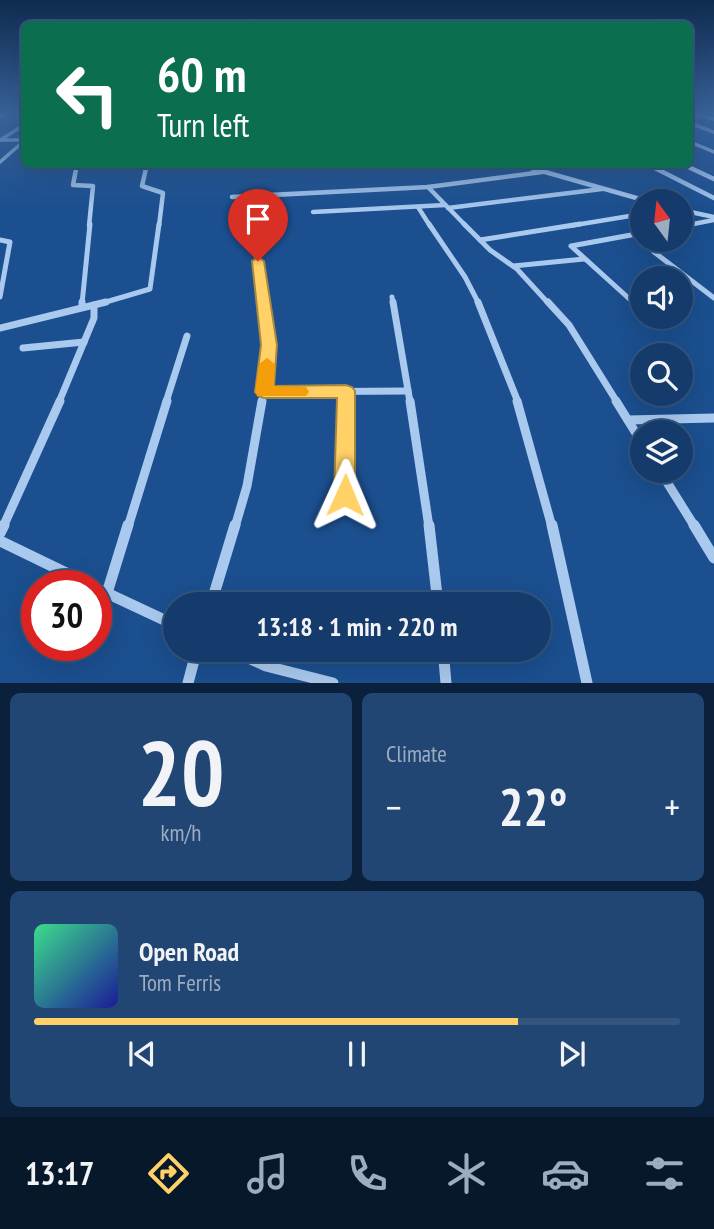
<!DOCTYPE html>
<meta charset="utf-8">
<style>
body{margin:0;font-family:"PT Sans Narrow",sans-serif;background:#214673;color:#f1f3f6;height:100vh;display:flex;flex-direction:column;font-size:26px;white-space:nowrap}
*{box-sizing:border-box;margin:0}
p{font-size:23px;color:#9dadc1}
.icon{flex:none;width:38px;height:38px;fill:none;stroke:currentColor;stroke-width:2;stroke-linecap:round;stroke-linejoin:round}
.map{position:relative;height:683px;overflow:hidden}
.side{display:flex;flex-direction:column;gap:10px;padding:10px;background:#0b203b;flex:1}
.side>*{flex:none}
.hud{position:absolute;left:21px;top:21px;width:672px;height:147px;border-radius:10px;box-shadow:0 7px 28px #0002,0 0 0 2px #33557e;background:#0b6e4f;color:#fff;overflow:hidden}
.needle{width:46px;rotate:345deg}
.fabs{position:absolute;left:630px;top:189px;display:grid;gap:14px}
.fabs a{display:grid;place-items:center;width:63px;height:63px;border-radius:50%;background:#143b6b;box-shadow:0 7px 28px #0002,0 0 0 2px #33557e;font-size:35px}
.speed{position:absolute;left:21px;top:570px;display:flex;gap:14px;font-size:35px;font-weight:700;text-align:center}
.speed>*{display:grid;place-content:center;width:91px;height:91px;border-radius:50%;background:#143b6b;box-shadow:0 7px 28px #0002,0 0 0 2px #33557e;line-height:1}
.speed .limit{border:10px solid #d22;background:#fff;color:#111}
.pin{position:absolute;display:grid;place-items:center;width:60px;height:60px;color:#fff;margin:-72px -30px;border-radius:50% 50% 50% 0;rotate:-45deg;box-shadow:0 0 7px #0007}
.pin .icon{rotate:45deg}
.me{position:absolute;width:77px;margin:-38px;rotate:1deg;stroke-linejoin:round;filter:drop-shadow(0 0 5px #0008)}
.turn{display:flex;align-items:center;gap:24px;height:147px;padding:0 21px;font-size:32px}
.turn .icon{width:91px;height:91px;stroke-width:2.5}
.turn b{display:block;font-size:49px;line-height:60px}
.big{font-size:52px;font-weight:700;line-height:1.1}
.side .tile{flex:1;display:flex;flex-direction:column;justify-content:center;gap:10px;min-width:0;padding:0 24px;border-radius:10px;background:#214673}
.side .dial{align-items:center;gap:0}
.dial b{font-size:91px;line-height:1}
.song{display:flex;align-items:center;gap:21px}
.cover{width:84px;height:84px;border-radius:10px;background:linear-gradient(135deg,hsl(150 70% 55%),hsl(240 70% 35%))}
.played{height:7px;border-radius:4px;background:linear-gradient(90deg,#ffd166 75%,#33557e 75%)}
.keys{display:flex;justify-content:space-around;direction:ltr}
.heat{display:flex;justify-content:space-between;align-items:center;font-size:38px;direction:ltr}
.side .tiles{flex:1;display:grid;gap:10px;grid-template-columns:1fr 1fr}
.tile:last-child{grid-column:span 2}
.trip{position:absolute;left:163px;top:592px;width:388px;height:70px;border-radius:35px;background:#143b6b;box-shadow:0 7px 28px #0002,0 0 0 2px #33557e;font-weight:700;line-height:70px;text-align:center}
.tabs{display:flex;height:112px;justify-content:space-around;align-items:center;background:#08182b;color:#9dadc1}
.tabs .icon{width:49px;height:49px}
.tabs .current{color:#ffd166}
.tabs b{font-size:32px;color:#f1f3f6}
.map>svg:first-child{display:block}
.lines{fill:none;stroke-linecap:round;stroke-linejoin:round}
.minor-far5{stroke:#a9c9ee;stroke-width:3.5}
.minor-far4{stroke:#a9c9ee;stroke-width:4.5}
.minor-far3{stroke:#a9c9ee;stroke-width:5}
.minor-far2{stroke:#a9c9ee;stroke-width:7}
.minor-far1{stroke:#a9c9ee;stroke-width:9}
.minor{stroke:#a9c9ee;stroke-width:11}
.route{fill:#ffd166;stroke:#a68842;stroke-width:2}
.slow{fill:#f59e0b}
</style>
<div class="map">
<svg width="714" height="683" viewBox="0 0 714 683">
<rect width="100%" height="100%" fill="#1b4f8f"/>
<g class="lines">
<g class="minor-far5">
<polyline points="696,114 714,119"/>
<polyline points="0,117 5,114"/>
<polyline points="690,123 714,132"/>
<polyline points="0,140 24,125"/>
<polyline points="1,140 24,140"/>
<polyline points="690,142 714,152"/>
<polyline points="0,162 24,141"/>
</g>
<g class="minor-far4">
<polyline points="77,164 73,185 93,186 89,226"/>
<polyline points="147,164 142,186 163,193 159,226"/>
<polyline points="517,164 647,201"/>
<polyline points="647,164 714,198"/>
<polyline points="682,164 714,179"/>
<polyline points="428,187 466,226"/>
<polyline points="232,197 428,187 542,172"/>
<polyline points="418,207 430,226"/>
<polyline points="448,208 602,189"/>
<polyline points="681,210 714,217"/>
<polyline points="313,212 445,205"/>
<polyline points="569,226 642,214"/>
<polyline points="683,226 714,220"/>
</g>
<g class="minor-far3">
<polyline points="429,224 465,277 479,304"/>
<polyline points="464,224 490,250 517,269 549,304"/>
<polyline points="681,226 692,224"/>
<polyline points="0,240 10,242 0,297"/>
<polyline points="480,240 580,224"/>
<polyline points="254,242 265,304"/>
<polyline points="654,252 714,298"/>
<polyline points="513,266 584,259"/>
<polyline points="392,297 393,304"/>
<polyline points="82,304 90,224"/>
<polyline points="99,304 150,289 159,224"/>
<polyline points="635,304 571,246 642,233"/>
</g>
<g class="minor-far2">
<polyline points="393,302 410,402"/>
<polyline points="478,302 518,402"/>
<polyline points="548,302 569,325 617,402"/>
<polyline points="633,302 637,306"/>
<polyline points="82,307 82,302"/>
<polyline points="0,328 106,302"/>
<polyline points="23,348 84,342"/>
<polyline points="264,392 408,391"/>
<polyline points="59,402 94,318 94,305"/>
<polyline points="166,402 187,336"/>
<polyline points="262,402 269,345 264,302"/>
<polyline points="346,402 346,391"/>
</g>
<g class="minor-far1">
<polyline points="410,401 429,527"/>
<polyline points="517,401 552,527"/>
<polyline points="616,401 642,443"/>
<polyline points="628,420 714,418"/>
<polyline points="660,471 695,527"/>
<polyline points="345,495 346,401"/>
<polyline points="3,527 60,401"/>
<polyline points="128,527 167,401"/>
<polyline points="235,527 247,486 262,401"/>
</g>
<g class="minor">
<polyline points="429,525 438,604"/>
<polyline points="552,525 587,683"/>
<polyline points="694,525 714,558"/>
<polyline points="0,533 4,525"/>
<polyline points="0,541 93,586"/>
<polyline points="96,588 175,625"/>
<polyline points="107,593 128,525"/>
<polyline points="211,604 235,525"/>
<polyline points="229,649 266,666 333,683"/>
<polyline points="443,649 446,683"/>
<polyline points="188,683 197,649"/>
</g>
</g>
<linearGradient id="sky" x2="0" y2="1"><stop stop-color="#0f2b4f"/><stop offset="0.54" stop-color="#39639b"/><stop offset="1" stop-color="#39639b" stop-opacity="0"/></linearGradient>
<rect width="714" height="210" fill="url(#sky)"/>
<polygon class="route" points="258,257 264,261 277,345 274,386 346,385 352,387 355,391 355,495 352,502 345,505 337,502 334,495 337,398 264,398 258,396 255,392 261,345 252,261"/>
<polygon class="slow" points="267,358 275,364 274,386 306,387 309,392 306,396 258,396 255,392 259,364"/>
</svg>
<div class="fabs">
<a><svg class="needle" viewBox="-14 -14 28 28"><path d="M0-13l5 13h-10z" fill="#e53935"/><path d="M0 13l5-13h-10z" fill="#9dadc1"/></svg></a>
<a><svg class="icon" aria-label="sound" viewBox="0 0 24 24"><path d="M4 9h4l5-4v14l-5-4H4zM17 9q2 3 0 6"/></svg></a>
<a><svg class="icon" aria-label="search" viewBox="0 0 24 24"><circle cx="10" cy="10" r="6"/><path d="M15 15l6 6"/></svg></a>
<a><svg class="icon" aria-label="layers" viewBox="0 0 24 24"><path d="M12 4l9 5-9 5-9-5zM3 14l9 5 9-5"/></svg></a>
</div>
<div class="speed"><div class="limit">30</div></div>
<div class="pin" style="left:258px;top:261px;background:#d93025"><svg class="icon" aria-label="arrive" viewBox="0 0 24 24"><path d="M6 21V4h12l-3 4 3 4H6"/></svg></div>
<svg class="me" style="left:345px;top:495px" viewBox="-20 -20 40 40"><path d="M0-17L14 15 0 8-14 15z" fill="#ffd166" stroke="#fff" stroke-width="4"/></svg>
<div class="trip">13:18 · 1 min · 220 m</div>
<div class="hud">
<div class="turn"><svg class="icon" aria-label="left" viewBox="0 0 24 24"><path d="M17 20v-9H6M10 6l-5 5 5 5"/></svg><div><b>60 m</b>Turn left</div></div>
</div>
</div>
<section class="side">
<div class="tiles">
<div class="tile dial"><b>20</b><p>km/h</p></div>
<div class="tile"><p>Climate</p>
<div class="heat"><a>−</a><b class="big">22°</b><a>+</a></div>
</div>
<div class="tile">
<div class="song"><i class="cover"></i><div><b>Open Road</b><p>Tom Ferris</p></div></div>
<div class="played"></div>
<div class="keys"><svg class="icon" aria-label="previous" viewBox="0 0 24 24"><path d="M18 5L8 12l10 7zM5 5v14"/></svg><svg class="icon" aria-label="pause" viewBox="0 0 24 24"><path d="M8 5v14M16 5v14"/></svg><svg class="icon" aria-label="next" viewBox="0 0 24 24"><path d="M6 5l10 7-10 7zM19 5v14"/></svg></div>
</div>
</div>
</section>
<nav class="tabs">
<b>13:17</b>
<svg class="icon current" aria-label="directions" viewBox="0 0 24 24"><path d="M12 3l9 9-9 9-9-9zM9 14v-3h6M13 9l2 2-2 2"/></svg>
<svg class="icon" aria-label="music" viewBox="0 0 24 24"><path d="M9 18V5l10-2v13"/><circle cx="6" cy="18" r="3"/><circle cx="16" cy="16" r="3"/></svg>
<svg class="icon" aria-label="phone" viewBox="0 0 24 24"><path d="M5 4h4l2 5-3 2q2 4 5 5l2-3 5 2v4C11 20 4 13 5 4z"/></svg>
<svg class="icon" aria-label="climate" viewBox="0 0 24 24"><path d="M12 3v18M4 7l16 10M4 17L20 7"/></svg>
<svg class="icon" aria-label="car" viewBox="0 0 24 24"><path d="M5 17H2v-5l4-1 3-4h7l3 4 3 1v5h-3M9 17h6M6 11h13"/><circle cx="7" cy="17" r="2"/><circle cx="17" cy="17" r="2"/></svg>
<svg class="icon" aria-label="filters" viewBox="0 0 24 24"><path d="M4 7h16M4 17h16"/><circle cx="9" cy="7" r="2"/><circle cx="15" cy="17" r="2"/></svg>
</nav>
